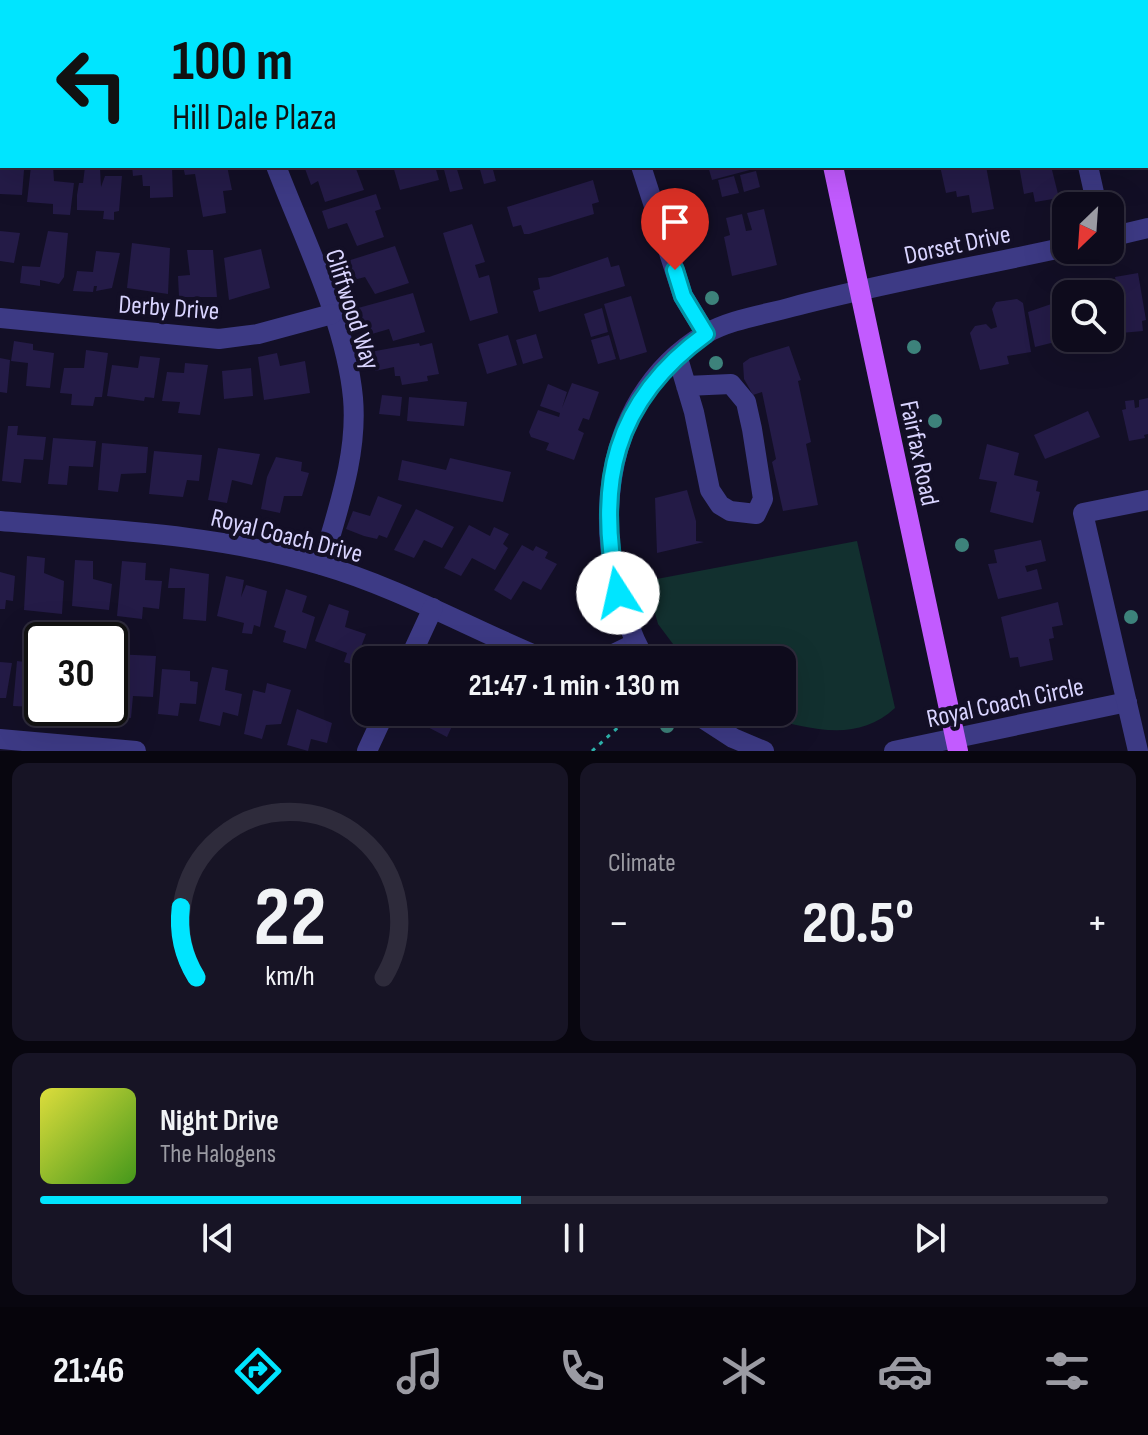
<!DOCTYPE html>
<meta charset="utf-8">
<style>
body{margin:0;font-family:"Sofia Sans Condensed",sans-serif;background:#171425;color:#f1f3f6;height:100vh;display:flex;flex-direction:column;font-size:30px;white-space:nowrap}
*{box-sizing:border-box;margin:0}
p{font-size:26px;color:#9b9ba3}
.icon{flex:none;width:44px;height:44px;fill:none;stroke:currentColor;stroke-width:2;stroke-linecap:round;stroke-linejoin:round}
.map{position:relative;height:751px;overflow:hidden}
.panel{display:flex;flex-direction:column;gap:12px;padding:12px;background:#08060f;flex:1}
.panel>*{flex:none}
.top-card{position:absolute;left:0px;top:0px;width:1148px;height:168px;box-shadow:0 8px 32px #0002,0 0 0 2px #2e2b3b;background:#00e5ff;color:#111;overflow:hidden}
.needle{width:52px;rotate:205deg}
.fabs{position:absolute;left:1052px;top:192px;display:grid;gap:16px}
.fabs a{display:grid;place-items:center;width:72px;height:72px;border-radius:16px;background:#0e0b1c;box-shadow:0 8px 32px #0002,0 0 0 2px #2e2b3b;font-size:40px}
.speed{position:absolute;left:24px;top:622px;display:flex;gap:16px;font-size:40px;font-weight:700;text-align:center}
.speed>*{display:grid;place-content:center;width:104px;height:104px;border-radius:50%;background:#0e0b1c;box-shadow:0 8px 32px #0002,0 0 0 2px #2e2b3b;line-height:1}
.speed .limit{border:4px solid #111;border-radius:12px;background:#fff;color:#111}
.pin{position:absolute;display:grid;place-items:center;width:68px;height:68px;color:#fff;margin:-82px -34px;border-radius:50% 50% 50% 0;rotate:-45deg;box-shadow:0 0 8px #0007}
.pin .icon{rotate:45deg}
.me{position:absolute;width:88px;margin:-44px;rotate:350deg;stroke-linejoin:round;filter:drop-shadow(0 0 6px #0008)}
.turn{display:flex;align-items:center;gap:28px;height:168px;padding:0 40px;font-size:36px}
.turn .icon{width:104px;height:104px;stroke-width:2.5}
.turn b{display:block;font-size:56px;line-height:68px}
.big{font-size:60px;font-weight:700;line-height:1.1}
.panel .card{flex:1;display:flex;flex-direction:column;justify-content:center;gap:12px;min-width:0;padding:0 28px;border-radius:16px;background:#171425}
.panel .dial{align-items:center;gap:0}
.dial svg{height:208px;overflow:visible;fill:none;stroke:#2e2b3b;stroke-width:7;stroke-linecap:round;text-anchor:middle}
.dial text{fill:#f1f3f6;stroke:none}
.song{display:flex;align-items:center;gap:24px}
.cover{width:96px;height:96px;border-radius:12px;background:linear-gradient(135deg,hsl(60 70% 55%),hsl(100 70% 35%))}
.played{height:8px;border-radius:4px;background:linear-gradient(90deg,#00e5ff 45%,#2e2b3b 45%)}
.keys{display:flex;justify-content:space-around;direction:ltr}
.heat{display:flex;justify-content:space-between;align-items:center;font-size:44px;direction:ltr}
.panel .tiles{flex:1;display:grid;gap:12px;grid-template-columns:1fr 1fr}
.card:last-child{grid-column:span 2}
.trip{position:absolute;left:352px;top:646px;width:444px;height:80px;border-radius:16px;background:#0e0b1c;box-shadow:0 8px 32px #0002,0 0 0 2px #2e2b3b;font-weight:700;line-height:80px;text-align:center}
.dock{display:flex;height:128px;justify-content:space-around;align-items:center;background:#06040b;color:#9b9ba3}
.dock .icon{width:56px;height:56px}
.dock .selected{color:#00e5ff}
.dock b{font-size:36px;color:#f1f3f6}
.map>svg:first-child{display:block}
.green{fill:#12302f}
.building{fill:#241b47}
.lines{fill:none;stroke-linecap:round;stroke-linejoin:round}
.path{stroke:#2fb8b0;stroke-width:3;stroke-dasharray:4 6;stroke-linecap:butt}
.minor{stroke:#3d3a85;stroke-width:20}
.major{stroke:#c25bff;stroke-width:20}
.tree{fill:#3d827b}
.route-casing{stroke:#0095a6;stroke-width:20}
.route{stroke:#00e5ff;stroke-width:14}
.labels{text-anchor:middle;stroke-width:8;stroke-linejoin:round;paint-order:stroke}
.street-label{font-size:26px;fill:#d9d4ff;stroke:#130f26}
</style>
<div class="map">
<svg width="1148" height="751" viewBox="0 0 1148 751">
<rect width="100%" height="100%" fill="#130f26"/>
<path class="green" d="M857,541L895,708C855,745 807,727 759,716L753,712H782V660H685L658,624L646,581Z"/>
<g class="building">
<polygon points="0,166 24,170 22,195 0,194"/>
<polygon points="31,166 53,166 54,181 74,183 70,215 53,214 53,204 27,202"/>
<polygon points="132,166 172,166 173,197 150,198 150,186 143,186 142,175 133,176"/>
<polygon points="183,166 227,166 232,190 223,191 226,213 203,217 195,174 185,175"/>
<polygon points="304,166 355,166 364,190 325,202 318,181 311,185"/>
<polygon points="393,166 435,166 439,180 400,190"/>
<polygon points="443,166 456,166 463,189 450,192"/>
<polygon points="479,166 492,166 496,181 484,184"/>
<polygon points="708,166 760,166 761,167 712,180"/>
<polygon points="940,166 986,166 994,209 972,213 969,195 957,197 956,191 946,193"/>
<polygon points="1019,166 1051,166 1059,198 1035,202 1033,192 1024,194"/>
<polygon points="85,167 100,168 101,187 105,176 122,176 119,211 114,212 114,220 103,219 104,211 77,210 77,195 79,183 83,183"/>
<polygon points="756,171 760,187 744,192 740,175"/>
<polygon points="734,176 739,193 722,197 718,180"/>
<polygon points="593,180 599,202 592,204 594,214 529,234 524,234 521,225 513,227 507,207"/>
<polygon points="376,194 381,209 375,211 384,237 357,246 347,223 328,229 322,211"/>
<polygon points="764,209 777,265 732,276 724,237 730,235 726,218 742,214 746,231 752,230 747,213"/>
<polygon points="472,224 485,262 475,265 479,278 489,275 498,313 470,321 443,233"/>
<polygon points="0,231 20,233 14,263 0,261"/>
<polygon points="48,231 68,233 64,277 59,284 40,280 40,286 20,283 22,266 40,267"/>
<polygon points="132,243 170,248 168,294 127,288"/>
<polygon points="395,246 409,283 375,294 365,277 346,282 341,263"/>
<polygon points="261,249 270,288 229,300 224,258"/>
<polygon points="187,250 213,250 217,297 179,297 178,276 190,275"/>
<polygon points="96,251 120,253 112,288 96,291 97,286 94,286 93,292 73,291 77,271 93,272"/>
<polygon points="608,257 611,267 619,265 625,286 539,312 533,291 540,289 538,278 549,277"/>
<polygon points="1138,273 1146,320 1142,321 1143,331 1110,334 1110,294 1085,293 1117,286 1115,277"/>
<polygon points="1081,285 1082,294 1066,294 1066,338 1082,338 1083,344 1061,348 1059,341 1035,347 1028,312 1060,301 1058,290"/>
<polygon points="413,293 425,332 393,341 389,329 365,336 358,308"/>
<polygon points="631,296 647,352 620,360 604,304"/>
<polygon points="1017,299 1023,303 1031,352 1007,356 1009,364 980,370 970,333 975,326 986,324 991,329 997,327 992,309 996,302"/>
<polygon points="602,308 608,332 591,337 584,314"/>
<polygon points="536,334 543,358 523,364 516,340"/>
<polygon points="508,335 517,365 487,374 478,344"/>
<polygon points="609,335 616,359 598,364 591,340"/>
<polygon points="14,341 33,344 33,350 54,353 50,388 26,386 28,363 11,361"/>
<polygon points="419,343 420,346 432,343 439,374 427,376 428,381 402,385 400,376 395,376 394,367 375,371 370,352"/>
<polygon points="789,346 801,380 798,381 811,442 806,444 818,505 783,511 772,462 776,459 762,392 753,395 744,379 743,363 750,358"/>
<polygon points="86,350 108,353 102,397 95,397 93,406 71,405 72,394 60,393 64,368 84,368"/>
<polygon points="277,353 280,366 305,361 310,393 264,400 258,357"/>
<polygon points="140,356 160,358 154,398 145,397 144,401 107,396 112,365 138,368"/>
<polygon points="0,358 10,360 7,393 0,392"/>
<polygon points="185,363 208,365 200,415 178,413 180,402 162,401 167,372 184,373"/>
<polygon points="251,368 253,396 224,399 222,371"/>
<polygon points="572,383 599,392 589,420 583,418 578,430 584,433 574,460 546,450 549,443 531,437 529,432 538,410 559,417 560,413 540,406 548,384 567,392 562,408"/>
<polygon points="382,395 402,397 400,416 379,414"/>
<polygon points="409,397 467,402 464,426 407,421"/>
<polygon points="1148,398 1148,434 1144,435 1145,438 1129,441 1122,410 1126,409 1125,401 1134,400 1135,408 1139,407 1139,400"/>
<polygon points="1088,411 1100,437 1045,459 1034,435"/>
<polygon points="8,426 18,426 17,435 46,437 43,460 24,459 21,483 2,481"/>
<polygon points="53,438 96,441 93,467 69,466 67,485 48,484"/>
<polygon points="102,443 148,447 146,473 121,474 118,492 98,490"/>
<polygon points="987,444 1019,453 1014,475 1038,481 1036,491 1040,492 1033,523 990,512 997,482 979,479"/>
<polygon points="218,448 260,454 252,485 232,480 227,503 208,500"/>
<polygon points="154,451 202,455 199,481 187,480 183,497 149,494"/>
<polygon points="276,457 302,462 301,471 309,473 302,496 284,496 280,513 261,509 267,477"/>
<polygon points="450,458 511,472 503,502 398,480 402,460 446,470"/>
<polygon points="687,490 696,521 696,541 704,542 657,553 655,498"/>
<polygon points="378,496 402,505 387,538 379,535 377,539 364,536 346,529 353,511 370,516"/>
<polygon points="416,509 454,527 442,548 424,540 414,558 394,550"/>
<polygon points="469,525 490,536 494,527 509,534 503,544 508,548 495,570 472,558 461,576 444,568"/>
<polygon points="1041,540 1046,561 1025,566 1027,572 1037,569 1042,589 998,599 988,564 997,563 994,550"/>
<polygon points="522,545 533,551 536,546 548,552 545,558 557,564 541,590 523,581 511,600 494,590"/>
<polygon points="27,556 45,558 44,573 64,581 62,614 24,610"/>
<polygon points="75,560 93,561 93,579 112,584 109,610 72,606"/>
<polygon points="122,561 146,563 145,580 162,581 159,609 143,607 142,619 117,616"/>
<polygon points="170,568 209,574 206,621 183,619 185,588 168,588"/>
<polygon points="0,572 15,576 13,601 6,600 5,609 0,609"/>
<polygon points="226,576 244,580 241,597 246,585 267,591 260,627 254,625 252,634 242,633 244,623 217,616"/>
<polygon points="286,589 307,596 302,612 315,617 306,649 283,642 286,631 274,627"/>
<polygon points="1058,602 1063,625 1052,627 1054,638 1049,639 1053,660 1020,667 1018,657 1010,658 1001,617"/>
<polygon points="329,604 349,611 345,627 366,634 354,665 344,662 347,653 315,641"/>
<polygon points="114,654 156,656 153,697 133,696 131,718 111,716"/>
<polygon points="17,661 42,664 42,691 35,690 34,707 13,706"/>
<polygon points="0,662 12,663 6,698 0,698"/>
<polygon points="212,667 228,670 225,690 242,694 238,716 223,712 220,726 199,721"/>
<polygon points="162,669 190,671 190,681 198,682 196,704 180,703 178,716 158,714"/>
<polygon points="267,683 291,690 281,724 266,725 262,739 244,734 253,690 265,693"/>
<polygon points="297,709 332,723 327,743 311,739 308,751 287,745"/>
<polygon points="412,712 461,712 467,714 461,728 453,724 447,737 410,718"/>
</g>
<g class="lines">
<polyline class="path" points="592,751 635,712"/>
<g class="minor">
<polyline points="216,0 217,2"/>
<polyline points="593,0 593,2"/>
<polyline points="0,120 2,120"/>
<path d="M276,166C303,237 346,322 353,398C358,455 337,511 322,565"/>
<polyline points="641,166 683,296 706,334"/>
<polyline points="1088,166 1097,206"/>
<polyline points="1110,237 1148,228"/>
<polyline points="0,318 219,339 258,334 332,314"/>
<polyline points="677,355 694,412 710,490 720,505 730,511 756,514 763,499 752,429 746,402 731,384 686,386"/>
<path d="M0,521C107,530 218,534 321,565C400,588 471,629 547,660"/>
<polyline points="409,660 433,608"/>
<polyline points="601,660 636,643"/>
<path d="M645,660C588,557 592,401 705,334C731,319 764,315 792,307C882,283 975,267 1066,247"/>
<polyline points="693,712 733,738 764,751"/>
<polyline points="0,739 136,751"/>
<polyline points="367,751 385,712"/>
<polyline points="894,751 1127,702"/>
<polyline points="1138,751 1083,513 1148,500"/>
</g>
<g class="major">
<polyline points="799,0 799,2"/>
<polyline points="833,166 958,751"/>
</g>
</g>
<g class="tree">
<circle cx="712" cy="298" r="7"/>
<circle cx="914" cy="347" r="7"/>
<circle cx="716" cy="363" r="7"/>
<circle cx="935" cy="421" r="7"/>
<circle cx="962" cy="545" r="7"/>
<circle cx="1131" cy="617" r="7"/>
<circle cx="667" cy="726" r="7"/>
</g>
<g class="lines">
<g class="route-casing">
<path id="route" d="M618,593C595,485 613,401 706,334L683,296L675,270"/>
</g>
<use href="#route" class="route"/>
</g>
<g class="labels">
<g class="street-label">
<text transform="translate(957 244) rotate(-12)" y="9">Dorset Drive</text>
<text transform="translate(169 307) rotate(4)" y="9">Derby Drive</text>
<text transform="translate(353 309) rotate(72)" y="9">Cliffwood Way</text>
<text transform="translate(920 453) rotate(78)" y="9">Fairfax Road</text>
<text transform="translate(287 535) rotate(14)" y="9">Royal Coach Drive</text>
<text transform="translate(1005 702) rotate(-12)" y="9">Royal Coach Circle</text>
</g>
</g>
</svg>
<div class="fabs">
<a><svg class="needle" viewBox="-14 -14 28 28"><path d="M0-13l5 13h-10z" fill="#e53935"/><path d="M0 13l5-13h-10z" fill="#9b9ba3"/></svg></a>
<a><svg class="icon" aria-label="search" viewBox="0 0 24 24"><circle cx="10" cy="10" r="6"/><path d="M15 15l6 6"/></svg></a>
</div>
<div class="speed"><div class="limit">30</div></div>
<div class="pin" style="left:675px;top:270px;background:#d93025"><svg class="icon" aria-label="arrive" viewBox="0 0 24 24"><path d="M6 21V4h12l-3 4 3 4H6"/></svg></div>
<svg class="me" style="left:618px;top:593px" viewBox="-20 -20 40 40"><circle r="19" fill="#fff"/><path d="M0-13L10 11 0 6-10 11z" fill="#00e5ff"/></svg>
<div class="trip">21:47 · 1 min · 130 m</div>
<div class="top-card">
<div class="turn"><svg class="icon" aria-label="left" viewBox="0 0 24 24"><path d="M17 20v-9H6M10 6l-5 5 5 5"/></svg><div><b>100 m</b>Hill Dale Plaza</div></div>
</div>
</div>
<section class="panel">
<div class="tiles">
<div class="card dial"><svg viewBox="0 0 100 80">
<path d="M14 69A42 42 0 1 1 86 69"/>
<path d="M14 69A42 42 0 0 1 8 42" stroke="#00e5ff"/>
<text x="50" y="56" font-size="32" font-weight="700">22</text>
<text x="50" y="72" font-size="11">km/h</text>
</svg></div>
<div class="card"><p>Climate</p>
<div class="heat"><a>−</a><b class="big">20.5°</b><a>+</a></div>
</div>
<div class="card">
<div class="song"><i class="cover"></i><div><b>Night Drive</b><p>The Halogens</p></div></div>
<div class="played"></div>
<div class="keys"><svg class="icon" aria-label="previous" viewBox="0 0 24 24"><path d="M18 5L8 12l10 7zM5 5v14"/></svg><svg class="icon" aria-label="pause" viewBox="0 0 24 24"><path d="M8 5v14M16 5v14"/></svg><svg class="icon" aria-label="next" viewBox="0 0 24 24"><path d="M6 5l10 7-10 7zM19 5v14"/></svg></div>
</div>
</div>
</section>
<nav class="dock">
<b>21:46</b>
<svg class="icon selected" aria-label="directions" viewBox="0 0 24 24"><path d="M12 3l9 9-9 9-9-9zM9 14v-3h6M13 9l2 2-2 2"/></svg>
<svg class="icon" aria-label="music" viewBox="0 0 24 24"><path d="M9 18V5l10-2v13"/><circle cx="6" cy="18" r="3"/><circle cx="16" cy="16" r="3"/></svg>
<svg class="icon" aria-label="phone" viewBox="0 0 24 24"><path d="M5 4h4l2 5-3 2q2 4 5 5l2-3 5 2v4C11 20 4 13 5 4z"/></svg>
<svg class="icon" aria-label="climate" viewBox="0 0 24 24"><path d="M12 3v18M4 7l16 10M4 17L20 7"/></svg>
<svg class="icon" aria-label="car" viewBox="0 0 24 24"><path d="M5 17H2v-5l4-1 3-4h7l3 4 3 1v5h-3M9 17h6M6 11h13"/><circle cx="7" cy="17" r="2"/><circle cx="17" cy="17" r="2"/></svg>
<svg class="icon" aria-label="filters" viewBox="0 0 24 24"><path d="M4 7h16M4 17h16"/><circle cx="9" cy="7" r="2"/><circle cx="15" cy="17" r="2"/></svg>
</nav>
